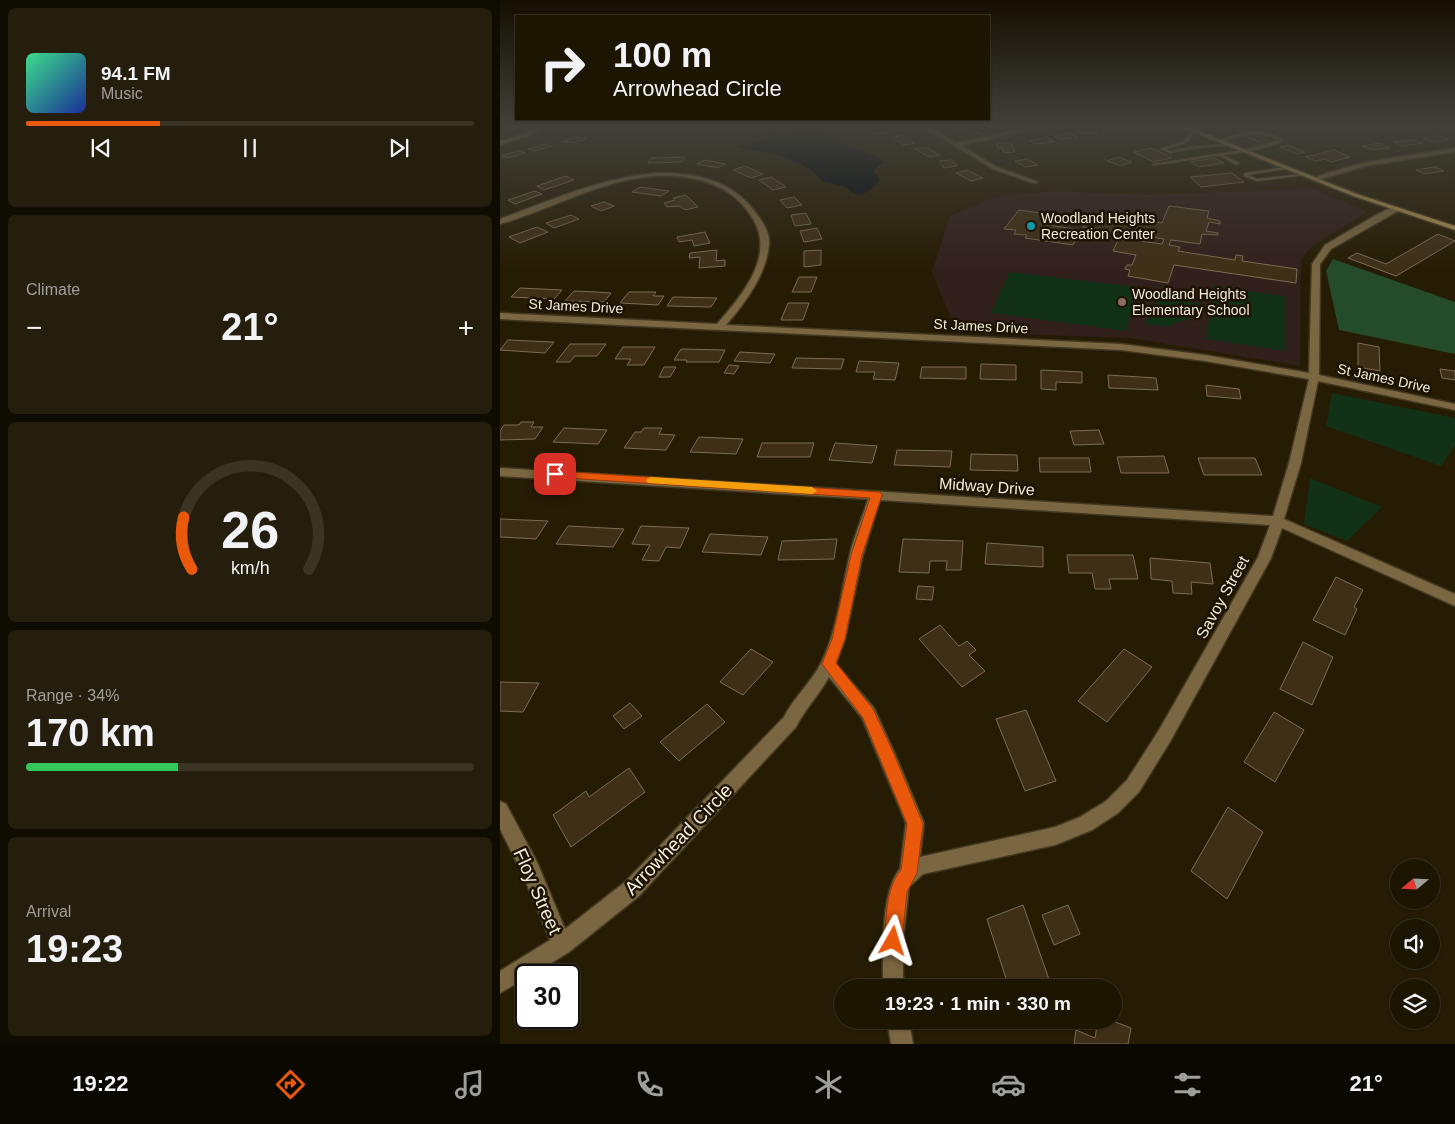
<!DOCTYPE html>
<meta charset="utf-8">
<style>
body{margin:0;font-family:Helvetica,sans-serif;background:#251e0c;color:#f1f3f6;height:100vh;display:flex;flex-direction:column;font-size:19px;white-space:nowrap}
*{box-sizing:border-box;margin:0}
p{font-size:16px;color:#a09f99}
.icon{flex:none;width:28px;height:28px;fill:none;stroke:currentColor;stroke-width:2;stroke-linecap:round;stroke-linejoin:round}
.map{position:relative;flex:1;overflow:hidden}
.side{display:flex;flex-direction:column;gap:8px;padding:8px;background:#0f0c01;width:500px}
.side>*{flex:none}
.hud{position:absolute;left:15px;top:15px;width:475px;height:105px;border-radius:0px;box-shadow:0 1px 4px #0004,0 0 0 1px #3a3424;background:#1c1502;color:#f1f3f6;overflow:hidden}
.needle{width:32px;rotate:251deg}
.controls{position:absolute;left:890px;top:859px;display:grid;gap:10px}
.controls a{display:grid;place-items:center;width:50px;height:50px;border-radius:50%;background:#1c1502;box-shadow:0 1px 4px #0004,0 0 0 1px #3a3424;font-size:25px}
.speed{position:absolute;left:15px;top:964px;display:flex;gap:10px;font-size:25px;font-weight:700;text-align:center}
.speed>*{display:grid;place-content:center;width:65px;height:65px;border-radius:50%;background:#1c1502;box-shadow:0 1px 4px #0004,0 0 0 1px #3a3424;line-height:1}
.speed .limit{border:2px solid #111;border-radius:8px;background:#fff;color:#111}
.pin{position:absolute;display:grid;place-items:center;width:42px;height:42px;color:#fff;margin:-21px;border-radius:10px;box-shadow:0 2px 8px #0006}
.me{position:absolute;width:55px;margin:-28px;rotate:6deg;stroke-linejoin:round;filter:drop-shadow(0 0 4px #0008)}
.turn{display:flex;align-items:center;gap:18px;height:105px;padding:0 15px;font-size:22px}
.turn .icon{width:65px;height:65px;stroke-width:2.5}
.turn b{display:block;font-size:35px;line-height:42px}
.big{font-size:38px;font-weight:700;line-height:1.1}
.side .widget{flex:1;display:flex;flex-direction:column;justify-content:center;gap:8px;min-width:0;padding:0 18px;border-radius:8px;background:#251e0c}
.side .dial{align-items:center;gap:0}
.dial svg{height:130px;overflow:visible;fill:none;stroke:#3a3424;stroke-width:7;stroke-linecap:round;text-anchor:middle}
.dial text{fill:#f1f3f6;stroke:none}
.song{display:flex;align-items:center;gap:15px}
.cover{width:60px;height:60px;border-radius:8px;background:linear-gradient(135deg,hsl(150 70% 55%),hsl(230 70% 35%))}
.played{height:5px;border-radius:2px;background:linear-gradient(90deg,#ea580c 30%,#3a3424 30%)}
.keys{display:flex;justify-content:space-around;direction:ltr}
.heat{display:flex;justify-content:space-between;align-items:center;font-size:28px;direction:ltr}
.charge{height:8px;border-radius:4px;background:linear-gradient(90deg,#34c759 34%,#3a3424 0)}
.trip{position:absolute;left:334px;top:979px;width:288px;height:50px;border-radius:25px;background:#1c1502;box-shadow:0 1px 4px #0004,0 0 0 1px #3a3424;font-weight:700;line-height:50px;text-align:center}
.tab-bar{display:flex;height:80px;justify-content:space-around;align-items:center;background:#0b0801;color:#a09f99}
.tab-bar .icon{width:35px;height:35px}
.tab-bar .on{color:#ea580c}
.tab-bar b{font-size:22px;color:#f1f3f6}
main{display:flex;flex:1;min-height:0}
.map>svg:first-child{display:block}
.education{fill:#32201c}
.green{fill:#123218}
.forest{fill:#244c2b}
.water{fill:#000810}
.lines{fill:none;stroke-linecap:round;stroke-linejoin:round}
.stream{stroke:#000810;stroke-width:2.5}
.building{fill:#3f2f17;stroke:#7e6c52}
.lane-casing{stroke:#433921;stroke-width:2}
.street-casing{stroke:#433921;stroke-width:3}
.secondary-casing{stroke:#433921;stroke-width:3}
.lane{fill:#7a6641;fill-rule:evenodd}
.street{fill:#7a6641;fill-rule:evenodd}
.secondary{fill:#b09051;fill-rule:evenodd}
.route{fill:#ea580c;stroke:#983908}
.slow{fill:#f59e0b}
.culture-dot{fill:#0f9aa8;stroke:#1d1300;stroke-width:2}
.education-dot{fill:#8d6e63;stroke:#1d1300;stroke-width:2}
.labels{text-anchor:middle;stroke-width:5;stroke-linejoin:round;paint-order:stroke}
.far-poi-label{font-size:14px;fill:#f2ecdc;stroke:#1d1300;text-anchor:start}
.far-street-label{font-size:14px;fill:#f2ecdc;stroke:#1d1300}
.street-label{font-size:16px;fill:#f2ecdc;stroke:#1d1300}
.near-street-label{font-size:19px;fill:#f2ecdc;stroke:#1d1300}
</style>
<main>
<section class="side">
<div class="widget">
<div class="song"><i class="cover"></i><div><b>94.1 FM</b><p>Music</p></div></div>
<div class="played"></div>
<div class="keys"><svg class="icon" aria-label="previous" viewBox="0 0 24 24"><path d="M18 5L8 12l10 7zM5 5v14"/></svg><svg class="icon" aria-label="pause" viewBox="0 0 24 24"><path d="M8 5v14M16 5v14"/></svg><svg class="icon" aria-label="next" viewBox="0 0 24 24"><path d="M6 5l10 7-10 7zM19 5v14"/></svg></div>
</div>
<div class="widget"><p>Climate</p>
<div class="heat"><a>−</a><b class="big">21°</b><a>+</a></div>
</div>
<div class="widget dial"><svg viewBox="0 0 100 80">
<path d="M14 69A42 42 0 1 1 86 69"/>
<path d="M14 69A42 42 0 0 1 9 37" stroke="#ea580c"/>
<text x="50" y="56" font-size="32" font-weight="700">26</text>
<text x="50" y="72" font-size="11">km/h</text>
</svg></div>
<div class="widget"><p>Range · 34%</p><b class="big">170 km</b><div class="charge"></div></div>
<div class="widget"><p>Arrival</p><b class="big">19:23</b></div>
</section>
<div class="map">
<svg width="955" height="1044" viewBox="0 0 955 1044">
<rect width="100%" height="100%" fill="#261c03"/>
<polygon class="education" points="811,188 867,212 811,247 801,260 800,366 630,338 457,332 432,272 450,216 495,197 551,191 649,195"/>
<g class="green">
<polygon points="510,272 636,287 627,331 491,313"/>
<polygon points="714,286 785,296 785,351 706,339"/>
<polygon points="662,297 702,304 699,316 671,324 670,327 645,324 646,319 650,319 658,298"/>
<polygon points="832,393 955,418 955,446 941,466 826,426"/>
<polygon points="810,478 882,507 847,541 804,524"/>
</g>
<polygon class="forest" points="833,259 955,302 955,354 839,330 826,271"/>
<path class="water" d="M308,131H319L329,138L379,157L384,162L374,170L379,179C375,189 364,196 354,194L346,187L321,181L320,178C306,163 283,156 263,152C254,150 243,150 236,146Z"/>
<g class="lines">
<polyline class="stream" points="248,126 265,130 278,137"/>
</g>
<g class="building">
<polygon points="379,126 389,133 377,135 362,128"/>
<polygon points="591,126 598,130 593,131 598,133 581,133 575,130"/>
<polygon points="646,126 651,129 632,130 625,127"/>
<polygon points="465,127 480,133 471,136 456,129"/>
<polygon points="571,133 578,138 560,139 554,136"/>
<polygon points="750,133 775,143 767,145 742,135"/>
<polygon points="403,135 415,143 404,145 392,138"/>
<polygon points="940,136 949,140 932,142 923,138"/>
<polygon points="72,137 87,138 78,143 63,142"/>
<polygon points="546,137 555,142 536,144 530,141"/>
<polygon points="914,140 922,143 902,146 894,142"/>
<polygon points="511,143 515,152 504,153 502,148 498,148 496,144"/>
<polygon points="880,143 890,148 873,150 862,146"/>
<polygon points="46,144 52,146 34,151 28,149"/>
<polygon points="788,145 805,152 797,154 780,147"/>
<polygon points="425,147 440,155 429,157 415,149"/>
<polygon points="652,148 672,158 653,162 634,152"/>
<polygon points="834,150 850,157 831,162 825,159 816,161 805,157"/>
<polygon points="18,151 25,153 8,158 1,156"/>
<polygon points="185,157 182,162 148,163 151,158"/>
<polygon points="618,157 632,162 621,166 607,161"/>
<polygon points="715,158 724,163 699,167 691,162"/>
<polygon points="527,159 538,165 525,167 515,161"/>
<polygon points="205,160 225,164 218,168 197,164"/>
<polygon points="452,160 457,166 444,168 439,161"/>
<polygon points="245,166 263,174 251,178 233,170"/>
<polygon points="935,167 944,171 925,174 916,170"/>
<polygon points="467,170 483,178 471,181 456,173"/>
<polygon points="732,173 744,182 701,187 690,177"/>
<polygon points="66,176 74,180 44,190 37,186"/>
<polygon points="271,177 286,187 273,190 259,180"/>
<polygon points="140,187 169,191 161,196 132,192"/>
<polygon points="35,191 42,194 15,204 8,200"/>
<polygon points="186,195 198,207 185,210 180,206 167,207 164,203 175,200 173,198"/>
<polygon points="294,197 302,205 287,208 280,200"/>
<polygon points="104,202 114,206 101,211 91,206"/>
<polygon points="669,206 709,211 707,218 720,221 720,224 709,222 706,231 718,233 718,235 702,234 700,244 671,240 669,245 680,247 678,251 735,260 736,255 743,256 742,261 797,269 796,283 674,265 668,283 628,276 630,270 625,269 627,265 632,265 636,255 613,251 619,238 662,244 664,239 583,227 590,213 662,223"/>
<polygon points="519,210 548,214 541,224 581,230 573,245 525,238 527,235 514,234 516,230 504,229"/>
<polygon points="306,213 311,224 295,226 291,215"/>
<polygon points="71,215 79,219 54,228 46,223"/>
<polygon points="37,227 48,232 20,243 9,237"/>
<polygon points="317,228 322,239 304,242 300,231"/>
<polygon points="205,232 210,243 194,246 192,240 179,242 177,237"/>
<polygon points="938,234 955,241 896,276 848,258 857,253 886,264"/>
<polygon points="217,250 216,261 225,260 225,266 199,268 200,257 189,258 190,253"/>
<polygon points="321,250 321,265 304,267 304,251"/>
<polygon points="299,277 317,277 311,292 292,292"/>
<polygon points="20,288 62,290 54,299 11,297"/>
<polygon points="74,291 97,292 111,293 104,302 65,301"/>
<polygon points="129,292 156,292 153,296 164,296 158,305 120,303"/>
<polygon points="173,297 217,298 211,307 167,306"/>
<polygon points="288,303 309,303 303,320 281,320"/>
<polygon points="8,340 54,342 45,353 0,350"/>
<polygon points="858,343 879,347 880,371 858,367"/>
<polygon points="70,344 106,344 97,356 75,356 70,362 56,362"/>
<polygon points="123,347 155,347 144,365 127,365 131,359 115,359"/>
<polygon points="181,349 225,350 219,362 186,362 187,360 174,360"/>
<polygon points="240,352 275,354 270,363 234,361"/>
<polygon points="296,358 344,359 341,369 292,368"/>
<polygon points="359,361 399,363 395,380 373,379 375,372 356,372"/>
<polygon points="481,364 516,365 516,380 480,379"/>
<polygon points="229,365 239,366 234,374 224,373"/>
<polygon points="164,367 176,367 170,377 159,377"/>
<polygon points="422,367 466,367 466,379 420,378"/>
<polygon points="940,369 955,371 955,380 942,378"/>
<polygon points="541,370 582,372 582,383 556,382 556,390 541,389"/>
<polygon points="608,375 656,378 658,390 609,388"/>
<polygon points="706,385 739,389 741,399 707,396"/>
<polygon points="21,422 34,422 31,427 43,427 35,439 0,440 0,431 4,425 19,425"/>
<polygon points="64,428 107,430 98,444 53,442"/>
<polygon points="144,428 162,428 159,434 175,435 166,450 124,448 135,432 141,432"/>
<polygon points="599,430 604,444 574,445 570,431"/>
<polygon points="199,437 243,439 236,454 190,452"/>
<polygon points="262,443 314,443 310,457 257,457"/>
<polygon points="335,443 377,446 372,463 329,460"/>
<polygon points="397,450 452,451 450,467 394,465"/>
<polygon points="471,454 517,455 518,471 470,470"/>
<polygon points="664,456 669,473 621,473 617,457"/>
<polygon points="539,458 589,458 591,472 540,472"/>
<polygon points="698,458 755,458 762,475 704,475"/>
<polygon points="0,519 48,521 36,539 0,537"/>
<polygon points="68,526 124,529 113,547 56,544"/>
<polygon points="141,526 189,528 180,548 166,547 159,561 142,560 150,545 132,544"/>
<polygon points="210,534 268,537 261,555 202,552"/>
<polygon points="337,539 334,559 278,560 282,541"/>
<polygon points="403,539 463,541 461,570 446,570 447,561 430,561 429,573 399,572"/>
<polygon points="487,543 543,547 543,567 485,564"/>
<polygon points="567,555 633,555 638,579 609,579 611,589 595,589 592,573 569,573"/>
<polygon points="650,558 710,563 713,584 691,582 692,594 673,593 672,581 651,579"/>
<polygon points="836,577 863,590 854,607 857,609 845,635 813,620"/>
<polygon points="418,586 434,587 432,600 416,599"/>
<polygon points="440,625 459,646 467,641 476,650 469,655 485,671 462,687 419,639"/>
<polygon points="803,642 833,657 812,705 780,689"/>
<polygon points="251,649 273,662 243,695 220,682"/>
<polygon points="624,649 652,667 607,722 578,701"/>
<polygon points="0,682 39,683 23,712 0,711"/>
<polygon points="130,703 142,716 124,729 113,716"/>
<polygon points="207,704 225,722 179,761 160,742"/>
<polygon points="526,710 556,781 525,791 496,719"/>
<polygon points="774,712 804,730 775,782 744,762"/>
<polygon points="129,768 145,792 71,847 53,815 86,791 89,797"/>
<polygon points="728,807 763,832 727,899 691,871"/>
<polygon points="523,905 552,988 509,988 487,919"/>
<polygon points="568,905 580,934 554,945 542,915"/>
<polygon points="598,1020 610,1020 631,1028 628,1044 574,1044 576,1030 595,1038"/>
</g>
<g class="lines">
<g class="lane-casing">
<g id="lane">
<polygon points="692,130 695,131 687,143 666,149 670,151 690,147 728,144 730,145 690,149 670,153 660,149 684,141"/>
<path d="M758,131L775,135L784,140C768,150 743,152 724,155L739,163L737,165L719,156L664,164L654,165L652,164L742,150L779,140C758,129 739,137 718,142L716,141L742,133Z"/>
<polygon points="785,167 787,169 748,175 757,179 803,174 805,175 757,181 744,176 744,174 746,173"/>
</g>
</g>
<g class="street-casing">
<g id="street">
<polygon points="421,126 429,126 457,143 531,126 543,126 462,146 497,167 538,182 533,183 493,169"/>
<polygon points="955,148 955,152 866,166 815,181 812,179 830,172 866,162"/>
<path d="M158,173C197,173 232,180 256,213C263,222 270,233 269,244C267,274 245,303 226,325L621,344L705,355L809,373L812,264L825,245L876,215L892,207H898V211L831,249L820,264L819,375L955,404V410L818,381L801,463L784,519L955,594V606L782,528L771,558L671,740L639,792L618,813L592,830L555,845L423,874L409,887L403,941V988H383C383,957 380,892 400,869L406,823L362,718L329,677C319,695 305,709 296,727L139,896L69,952L32,975H26V978L0,993V971L50,940L23,875L0,829V801L6,804L37,862L65,929L125,882L284,717C294,697 311,683 321,663C337,631 341,592 349,558C353,538 362,519 368,499L0,476V468L773,516L789,463L809,379L705,361L621,350L0,319V313L217,324C240,298 275,257 254,221C245,204 230,191 212,184C138,156 68,205 0,224V219C52,200 102,177 158,173ZM380,500L770,525L758,557L659,730L627,780L606,801L580,817L555,827L420,857L424,823L395,754L374,708L336,664L345,639L363,555Z"/>
<polygon points="387,1020 409,1020 413,1044 391,1044"/>
</g>
</g>
<g class="secondary-casing">
<g id="secondary">
<polygon points="39,126 47,126 28,136 0,145 0,141 24,134"/>
<polygon points="678,126 687,126 857,194 955,226 955,230 853,196"/>
</g>
</g>
<use href="#lane" class="lane"/>
<use href="#street" class="street"/>
<use href="#secondary" class="secondary"/>
</g>
<linearGradient id="sky" x2="0" y2="1"><stop stop-color="#150f02"/><stop offset="0.46" stop-color="#414039"/><stop offset="1" stop-color="#414039" stop-opacity="0"/></linearGradient>
<rect width="955" height="272" fill="url(#sky)"/>
<path class="route" d="M55,471L380,492L382,495L362,555L345,639L336,663L373,709L394,754L423,824L417,873L407,892L402,941L399,948L393,950L387,948L384,941C387,918 385,889 401,870L407,824L363,718L322,664L332,639L351,555L370,498L51,477L50,474Z"/>
<polygon class="slow" points="151,477 312,487 317,491 312,494 148,483 146,481 148,478"/>
<circle class="culture-dot" cx="531" cy="226" r="5"/>
<circle class="education-dot" cx="622" cy="302" r="5"/>
<g class="labels">
<g class="far-poi-label">
<text x="541" y="223">Woodland Heights<tspan x="541" dy="16">Recreation Center</tspan></text>
<text x="632" y="299">Woodland Heights<tspan x="632" dy="16">Elementary School</tspan></text>
</g>
<g class="far-street-label">
<text transform="translate(76 306) rotate(3)" y="5">St James Drive</text>
<text transform="translate(481 326) rotate(3)" y="5">St James Drive</text>
<text transform="translate(884 378) rotate(12)" y="5">St James Drive</text>
</g>
<g class="street-label">
<text transform="translate(487 486) rotate(4)" y="6">Midway Drive</text>
<text transform="translate(722 597) rotate(-61)" y="6">Savoy Street</text>
</g>
<g class="near-street-label">
<text transform="translate(178 839) rotate(-46)" y="7">Arrowhead Circle</text>
<text transform="translate(38 891) rotate(66)" y="7">Floy Street</text>
</g>
</g>
</svg>
<div class="controls">
<a><svg class="needle" viewBox="-14 -14 28 28"><path d="M0-13l5 13h-10z" fill="#e53935"/><path d="M0 13l5-13h-10z" fill="#a09f99"/></svg></a>
<a><svg class="icon" aria-label="sound" viewBox="0 0 24 24"><path d="M4 9h4l5-4v14l-5-4H4zM17 9q2 3 0 6"/></svg></a>
<a><svg class="icon" aria-label="layers" viewBox="0 0 24 24"><path d="M12 4l9 5-9 5-9-5zM3 14l9 5 9-5"/></svg></a>
</div>
<div class="speed"><div class="limit">30</div></div>
<div class="pin" style="left:55px;top:474px;background:#d93025"><svg class="icon" aria-label="arrive" viewBox="0 0 24 24"><path d="M6 21V4h12l-3 4 3 4H6"/></svg></div>
<svg class="me" style="left:393px;top:941px" viewBox="-20 -20 40 40"><path d="M0-17L14 15 0 8-14 15z" fill="#ea580c" stroke="#fff" stroke-width="4"/></svg>
<div class="trip">19:23 · 1 min · 330 m</div>
<div class="hud">
<div class="turn"><svg class="icon" aria-label="right" viewBox="0 0 24 24"><path d="M7 20v-9h11M14 6l5 5-5 5"/></svg><div><b>100 m</b>Arrowhead Circle</div></div>
</div>
</div>
</main>
<nav class="tab-bar">
<b>19:22</b>
<svg class="icon on" aria-label="directions" viewBox="0 0 24 24"><path d="M12 3l9 9-9 9-9-9zM9 14v-3h6M13 9l2 2-2 2"/></svg>
<svg class="icon" aria-label="music" viewBox="0 0 24 24"><path d="M9 18V5l10-2v13"/><circle cx="6" cy="18" r="3"/><circle cx="16" cy="16" r="3"/></svg>
<svg class="icon" aria-label="phone" viewBox="0 0 24 24"><path d="M5 4h4l2 5-3 2q2 4 5 5l2-3 5 2v4C11 20 4 13 5 4z"/></svg>
<svg class="icon" aria-label="climate" viewBox="0 0 24 24"><path d="M12 3v18M4 7l16 10M4 17L20 7"/></svg>
<svg class="icon" aria-label="car" viewBox="0 0 24 24"><path d="M5 17H2v-5l4-1 3-4h7l3 4 3 1v5h-3M9 17h6M6 11h13"/><circle cx="7" cy="17" r="2"/><circle cx="17" cy="17" r="2"/></svg>
<svg class="icon" aria-label="filters" viewBox="0 0 24 24"><path d="M4 7h16M4 17h16"/><circle cx="9" cy="7" r="2"/><circle cx="15" cy="17" r="2"/></svg>
<b>21°</b>
</nav>
